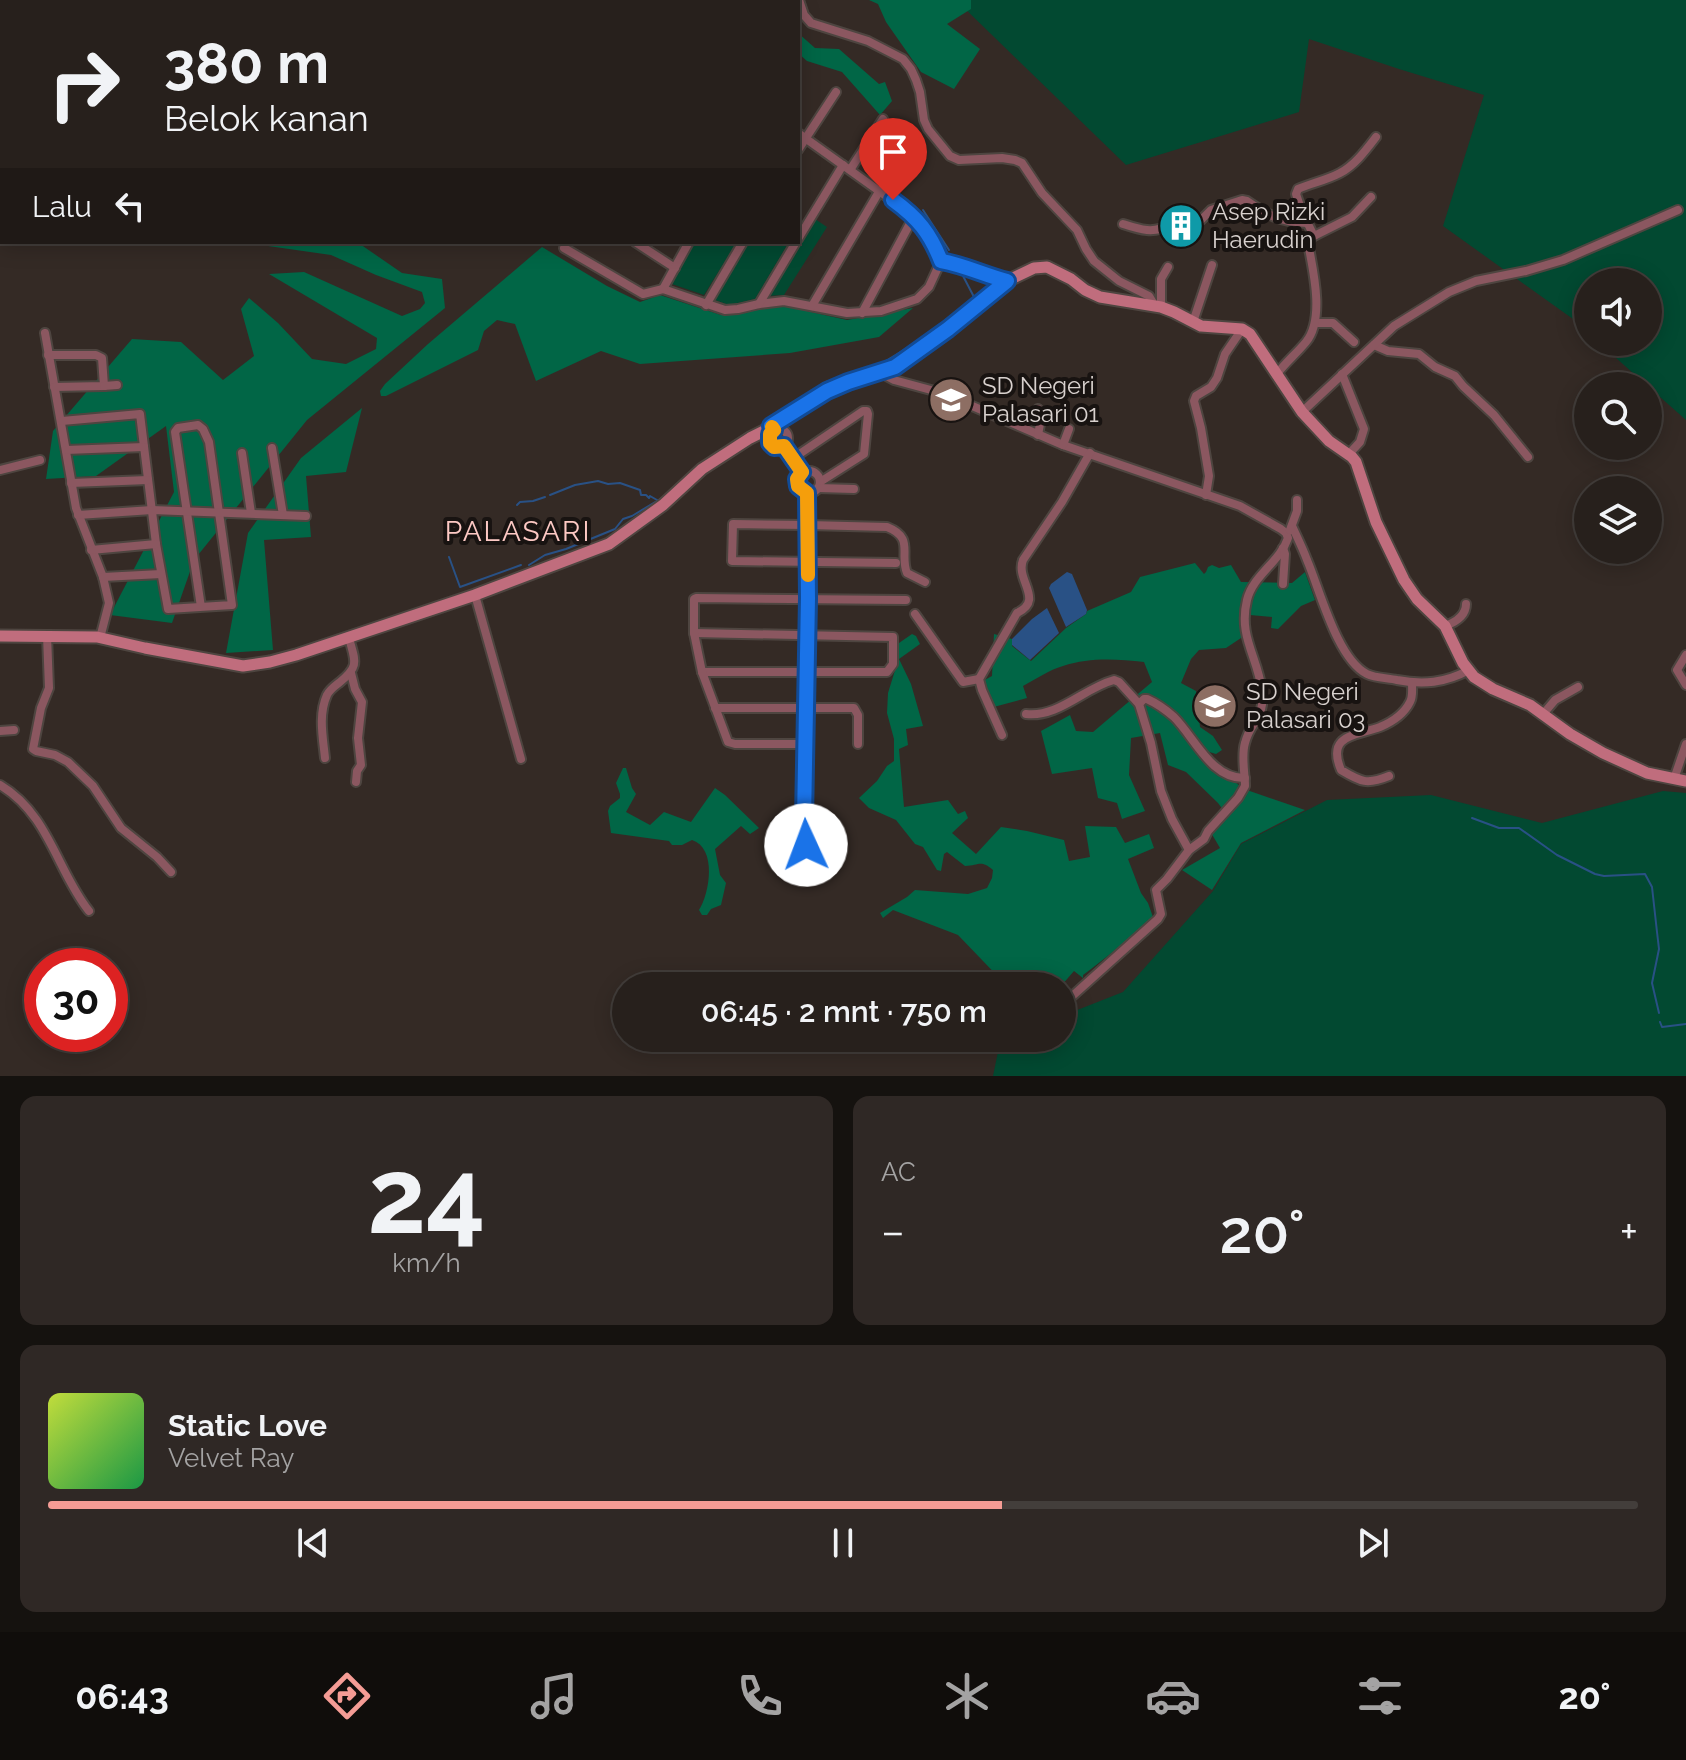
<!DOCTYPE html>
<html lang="id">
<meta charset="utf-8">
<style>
body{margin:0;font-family:Raleway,sans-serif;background:#2f2825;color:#f1f3f6;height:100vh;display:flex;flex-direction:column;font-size:30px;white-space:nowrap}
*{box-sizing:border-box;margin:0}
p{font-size:26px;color:#a4a3a3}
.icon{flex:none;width:44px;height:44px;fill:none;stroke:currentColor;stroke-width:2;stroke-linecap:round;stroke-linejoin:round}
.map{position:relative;height:1076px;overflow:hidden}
.panel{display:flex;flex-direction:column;gap:20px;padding:20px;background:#15120f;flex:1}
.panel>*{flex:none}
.hud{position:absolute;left:0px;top:0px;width:800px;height:244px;box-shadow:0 4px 20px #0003,0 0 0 2px #433e3b;background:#27201c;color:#f1f3f6;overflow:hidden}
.buttons{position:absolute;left:1574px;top:268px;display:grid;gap:16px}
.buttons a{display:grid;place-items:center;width:88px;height:88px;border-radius:50%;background:#27201c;box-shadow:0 4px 20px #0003,0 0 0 2px #433e3b;font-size:40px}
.speed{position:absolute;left:24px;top:948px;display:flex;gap:16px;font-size:40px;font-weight:700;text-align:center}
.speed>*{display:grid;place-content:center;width:104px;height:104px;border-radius:50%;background:#27201c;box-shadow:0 4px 20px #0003,0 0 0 2px #433e3b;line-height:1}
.speed .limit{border:12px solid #d22;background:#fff;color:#111}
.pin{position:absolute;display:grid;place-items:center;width:68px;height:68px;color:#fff;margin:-82px -34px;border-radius:50% 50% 50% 0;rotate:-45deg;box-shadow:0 0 8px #0007}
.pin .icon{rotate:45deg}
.me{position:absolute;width:88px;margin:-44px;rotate:358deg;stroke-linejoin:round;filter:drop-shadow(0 0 6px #0008)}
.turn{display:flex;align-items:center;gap:28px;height:168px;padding:0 32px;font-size:36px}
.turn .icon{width:104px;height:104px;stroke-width:2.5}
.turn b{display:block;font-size:56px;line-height:68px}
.then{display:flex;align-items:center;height:76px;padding:0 32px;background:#0003;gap:16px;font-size:30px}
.big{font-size:60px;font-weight:600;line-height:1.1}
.panel .widget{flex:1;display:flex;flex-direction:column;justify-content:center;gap:12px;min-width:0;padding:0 28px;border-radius:16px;background:#2f2825}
.panel .dial{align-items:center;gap:0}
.dial b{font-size:104px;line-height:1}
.song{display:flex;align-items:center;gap:24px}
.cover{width:96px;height:96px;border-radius:12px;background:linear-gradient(135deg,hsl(70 70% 55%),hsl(140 70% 35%))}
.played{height:8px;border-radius:4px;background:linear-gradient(90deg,#f59c95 60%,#433e3b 60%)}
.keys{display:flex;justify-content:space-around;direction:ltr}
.heat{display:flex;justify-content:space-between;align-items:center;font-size:44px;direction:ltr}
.panel .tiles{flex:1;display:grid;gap:20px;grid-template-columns:1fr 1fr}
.widget:last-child{grid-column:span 2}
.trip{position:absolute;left:612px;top:972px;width:464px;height:80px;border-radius:40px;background:#27201c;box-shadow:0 4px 20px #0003,0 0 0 2px #433e3b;font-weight:600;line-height:80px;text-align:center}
.dock{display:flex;height:128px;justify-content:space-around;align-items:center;background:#100d0b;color:#a4a3a3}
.dock .icon{width:56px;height:56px}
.dock .current{color:#f59c95}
.dock b{font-size:36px;color:#f1f3f6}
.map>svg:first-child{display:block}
.green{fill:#024931}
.forest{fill:#016646}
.water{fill:#295185}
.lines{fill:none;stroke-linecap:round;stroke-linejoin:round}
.stream{stroke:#295185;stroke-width:2}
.minor-casing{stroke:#4e4540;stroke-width:12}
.secondary-casing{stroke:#4e4540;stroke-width:15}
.minor{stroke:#8b5760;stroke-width:8}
.secondary{stroke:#c06d7d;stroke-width:11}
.route-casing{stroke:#114b97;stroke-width:20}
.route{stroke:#1a73e8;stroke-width:14}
.slow{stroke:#f59e0b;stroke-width:14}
.labels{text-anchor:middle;stroke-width:8;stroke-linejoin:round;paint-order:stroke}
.poi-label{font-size:24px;fill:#d8d1ce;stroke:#181311;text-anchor:start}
.quarter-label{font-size:28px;letter-spacing:2px;fill:#fdc9c4;stroke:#181311}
</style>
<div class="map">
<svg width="1686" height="1076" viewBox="0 0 1686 1076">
<rect width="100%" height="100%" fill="#342a25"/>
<g class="green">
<polygon points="956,0 1686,0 1686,420 1598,342 1648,342 1648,282 1588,282 1588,333 1573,319 1443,226 1484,95 1399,69 1309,39 1299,112 1126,165"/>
<polygon points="812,217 827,227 784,295 766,296"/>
<polygon points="694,242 737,242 704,295 669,283"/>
<polygon points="747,242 789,242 755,299 729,305 712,299"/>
<polygon points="1663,791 1686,793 1686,1076 993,1076 1000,1042 1009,1038 1062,1038 1062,1016 1123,992 1213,891 1241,844 1327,800 1431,795 1542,823"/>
</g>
<g class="forest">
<polygon points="869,0 971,0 971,9 947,24 980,49 954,89 921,72 886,22 878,4"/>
<polygon points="798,33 815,48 839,49 879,84 885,82 892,101 880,115 842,72 807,61 798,53"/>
<polygon points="262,242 357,242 402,273 442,279 445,308 307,420 194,560 172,623 110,615 174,492 166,426 96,476 46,479 53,431 132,339 181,342 223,380 254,356 241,309 249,298 278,323 312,359 346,364 376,349 377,338 269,274 304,272 402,316 420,309 425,303 422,292 376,275 331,255 261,245"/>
<polygon points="542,247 607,286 640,302 660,295 721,315 784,306 847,320 913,308 879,337 790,353 640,364 601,351 536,381 515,324 497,320 484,331 478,350 386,396 381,396 380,391 385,384 428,344"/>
<polygon points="362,408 346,472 306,476 311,537 264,540 273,650 226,653 248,533 301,458"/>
<path d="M1195,563L1204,574L1206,572L1208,567L1212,565L1219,568L1231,565L1241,582L1292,583L1305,572L1315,600L1301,606L1278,629L1271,628L1272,617L1250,615L1247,639L1241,638L1226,648L1199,650L1191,659L1181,683L1196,691L1200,727L1213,736L1222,750L1216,754L1206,751L1204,758L1244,789L1305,810L1241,843L1212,890L1182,870L1220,848L1210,831L1227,815L1218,803L1186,772L1168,765L1160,733L1131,738L1129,775L1145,811L1122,819L1117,803L1098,798L1092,768L1052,774L1041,731L1070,715L1076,731L1093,732L1152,682L1144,662C1117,659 1090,657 1063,666C1049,670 1036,679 1023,686L1027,698L990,708L977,684L992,676L994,634L1012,639V646L1031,661L1066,628L1086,614L1087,611L1131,592L1140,577Z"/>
<path d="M912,634L916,636L920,644L899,659L911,684L923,726L906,729L908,745L899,749L904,807L948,800L958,814L965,811L968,818L952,833L976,854L1001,827L1027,831L1064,840L1069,861L1090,857L1085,826L1116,827L1125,843L1149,834L1154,848L1128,859L1141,893L1148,903L1154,920L1091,969L1083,975V978L1074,971L1061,986H1051L1047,972L1024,981L1025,986H1007L958,935L893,910L883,918L880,913L907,897L915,890L968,894L987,888L992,878L993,870C980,859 979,866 965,866L947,852L944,854L941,871L937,870L923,847L915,844L896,820L869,808L859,798L877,781L887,766L894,761V739L887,713L888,693L896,667L894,652L899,643Z"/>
<path d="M623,768H626L632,788L636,794L626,812L650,825L664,812L691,822L715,788L725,795L759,828L750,834L741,826L715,849L720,875L726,883L721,905L711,909L707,915H702L699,910C710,893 717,848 692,840L682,845H672L669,841L611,833L608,811L610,806L620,798V794L616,783Z"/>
</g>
<g class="water">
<polygon points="1067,572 1072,574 1087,610 1086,614 1066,627 1049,588 1051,584"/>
<polygon points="1047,608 1059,633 1030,660 1012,645 1012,639 1032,619"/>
</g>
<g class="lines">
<g class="stream">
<polyline points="923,210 949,250"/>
<polyline points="945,324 973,301 974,297 962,274"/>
<polyline points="789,406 826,382 879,365 940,328"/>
<polyline points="550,495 575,485 598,481 608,484 620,483 640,490 641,495 646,495 649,498 650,496 657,500"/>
<polyline points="517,505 520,502 533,501 545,497"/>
<polyline points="449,557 460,587 521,565"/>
<polyline points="529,565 545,555 566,549 615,529 623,519 632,516 662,498"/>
<polyline points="1472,818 1499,828 1519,828 1557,855 1595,874 1604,876 1645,874 1652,887 1657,932 1659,949 1652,983 1659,1013"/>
<polyline points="1660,1022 1662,1027 1686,1024"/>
</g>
<g class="minor-casing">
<g id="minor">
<polyline points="382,0 385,2"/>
<polyline points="461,0 464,2"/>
<polyline points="544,0 547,2"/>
<polyline points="632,0 636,2"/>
<polyline points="719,0 722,2"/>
<polyline points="799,0 804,15 811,23 868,41 903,59 911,69 916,80 920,92 924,120 928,129 950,156 959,160 1002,158 1015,160 1022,163 1042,193 1077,230 1086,249 1094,261 1119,281 1149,296 1155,306"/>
<polyline points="408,2 409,0"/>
<polyline points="606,2 607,0"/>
<path d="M798,133L914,216L936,248L941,261C964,265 984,275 1007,281"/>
<polyline points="798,150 836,92"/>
<polyline points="850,170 883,119"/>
<path d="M1123,224C1138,229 1155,235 1169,224C1176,219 1176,215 1185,213L1196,222L1201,220L1211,210L1242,200L1247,201C1269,216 1281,222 1307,223"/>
<path d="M1314,236L1302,212L1296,194L1298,189C1312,183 1327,180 1340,173C1355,165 1366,150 1376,137"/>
<polyline points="798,239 843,165"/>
<polyline points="635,242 675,268"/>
<polyline points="564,248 643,294 663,289 725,310 738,309 759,304 784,301 847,313 881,311 917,299 929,287 941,261"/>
<polyline points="663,289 689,242"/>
<polyline points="759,304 796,242"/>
<polyline points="706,305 743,242"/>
<polyline points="812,306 880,190"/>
<polyline points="1161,307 1161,279 1168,267"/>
<polyline points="862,313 914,216"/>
<polyline points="1193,322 1212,265"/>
<polyline points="1315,323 1333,323 1354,342"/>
<polyline points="45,333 76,508 103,577 109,603 100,638"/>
<polyline points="1374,345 1388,351 1419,354 1435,367 1455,376 1463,386 1494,415 1528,457"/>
<polyline points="48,355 96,355 102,358 104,386 54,387"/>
<path d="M881,373L894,380L942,393L1063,445L1240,506L1281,529L1286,533L1288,538C1280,562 1253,575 1247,600C1238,637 1258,657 1262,691C1265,720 1251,719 1245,743C1241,756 1245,773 1245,786L1238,798L1208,831L1204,839L1189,850L1167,879L1156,890L1161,914L1158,919L1069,999L1062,1001"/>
<polyline points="1342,374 1364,429 1360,442 1349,454"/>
<path d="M1276,375C1286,362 1296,354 1306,342C1325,319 1313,270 1308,243L1312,237L1352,217L1371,197"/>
<polyline points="104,386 117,385"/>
<polyline points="1302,412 1394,326 1449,292 1476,281 1526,271 1563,260 1678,210"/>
<polyline points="62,421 140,414 156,544 168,609 232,605 209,442 203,429 198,425 178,428 175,432 201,607"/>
<circle cx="779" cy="438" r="9"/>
<polyline points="1038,435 1040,424 1038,409"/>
<polyline points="1063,445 1069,429"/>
<polyline points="272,448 283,515"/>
<polyline points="66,450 144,447"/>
<polyline points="242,453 251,513"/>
<polyline points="792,459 863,411 867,411 868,414 864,454 820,482"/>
<polyline points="0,470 40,460"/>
<circle cx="809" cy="482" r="11"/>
<polyline points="71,483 148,480"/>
<polyline points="818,488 854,489"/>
<path d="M807,493L808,525L887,527C915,538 899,554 907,573L925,582"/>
<polyline points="1206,495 1209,476 1201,428 1194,401 1196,396 1211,387 1217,378 1225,354 1242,329"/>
<polyline points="78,515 152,510 306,516"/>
<path d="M1292,526C1297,537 1303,549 1307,560C1320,590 1337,659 1367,674C1375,678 1388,678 1397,680C1423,685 1445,683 1469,670"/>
<polyline points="1290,530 1297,511 1297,500"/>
<polyline points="91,550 156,544"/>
<polyline points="103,577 161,574"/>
<polyline points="1283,584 1285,554 1283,548"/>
<polyline points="475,595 521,759"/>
<polyline points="915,614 963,682 979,679"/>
<path d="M1445,626C1456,622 1466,616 1466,604"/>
<polyline points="694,633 893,637 893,664 887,672 702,672"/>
<polyline points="47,635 49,688 41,708 33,749 36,751 55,755 68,762 93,786 121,828 157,857 171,872"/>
<polyline points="1686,655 1677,670 1686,685"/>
<polyline points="351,673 355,689 362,702 358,738 361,765 357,771 356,782"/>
<polyline points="715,708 854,708 858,715 858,744"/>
<polyline points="1544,713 1555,700 1578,687"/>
<path d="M1026,714C1058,718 1084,688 1114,680L1119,682L1139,704"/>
<polyline points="0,731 14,730"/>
<path d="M1002,735L982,690L979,679L1017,613C1045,600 1015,580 1023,560L1062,502L1090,453"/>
<polyline points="806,744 735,744 728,742 702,672 694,633 694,599 696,598 906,600"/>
<path d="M325,758C323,738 318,715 327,695C330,689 335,686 340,682C360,666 355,661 349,638"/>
<path d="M1389,776C1367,785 1361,782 1341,770C1326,734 1356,736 1380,727C1392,722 1404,714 1410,702C1413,697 1412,690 1412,683"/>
<polyline points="1674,779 1686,744"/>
<path d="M0,785C49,814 57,871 89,911"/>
<path d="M1189,850L1172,819L1161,791L1151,743L1139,704L1144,699H1147C1156,703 1166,710 1174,717C1195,738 1211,779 1245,778"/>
<path d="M818,852C800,846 805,836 804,820C806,721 809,623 808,525L733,524L732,561L896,563"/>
<polyline points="961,1040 967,1038"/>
</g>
</g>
<g class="secondary-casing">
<polyline id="secondary" points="0,636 97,637 145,648 243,666 270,662 296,655 475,595 609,544 663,505 702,469 750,438 764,431 827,391 848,382 895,367 948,329 1007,281 1034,268 1047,267 1071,279 1085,290 1100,297 1161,307 1174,312 1201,326 1242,329 1250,334 1302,412 1329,441 1352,457 1356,462 1376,522 1404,580 1417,599 1445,626 1463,663 1474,677 1493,689 1530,705 1570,734 1603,753 1647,773 1686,781"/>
</g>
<use href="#minor" class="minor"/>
<use href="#secondary" class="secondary"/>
</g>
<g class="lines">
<g class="route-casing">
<path id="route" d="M806,845L804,820L808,598L807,493L798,486L797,479L802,472L784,446L774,447L770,443V434L774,430L771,426L827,391L848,382L895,367L948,329L1007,281C984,275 964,265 941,261C930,233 918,218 893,200"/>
</g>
<use href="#route" class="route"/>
<polyline class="slow" points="772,427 774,430 770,434 770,443 774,447 784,446 802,472 797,479 798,486 807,493 808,575"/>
</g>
<defs>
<g id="building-disc" transform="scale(2.3)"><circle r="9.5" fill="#0f9aa8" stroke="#181311"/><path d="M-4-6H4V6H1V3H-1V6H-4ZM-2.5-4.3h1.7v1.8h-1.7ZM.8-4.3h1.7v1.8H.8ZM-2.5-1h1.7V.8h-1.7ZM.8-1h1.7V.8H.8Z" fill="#fff"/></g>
<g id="school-disc" transform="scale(2.3)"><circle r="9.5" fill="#8d6e63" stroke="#181311"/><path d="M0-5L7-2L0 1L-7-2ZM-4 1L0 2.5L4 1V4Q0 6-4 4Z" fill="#fff"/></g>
</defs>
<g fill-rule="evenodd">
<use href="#building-disc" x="1181" y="226"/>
<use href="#school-disc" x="951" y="400"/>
<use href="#school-disc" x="1215" y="706"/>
</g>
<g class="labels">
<g class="poi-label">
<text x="1212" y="220">Asep Rizki<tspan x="1212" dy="28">Haerudin</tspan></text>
<text x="982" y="394">SD Negeri<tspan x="982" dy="28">Palasari 01</tspan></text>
<text x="1246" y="700">SD Negeri<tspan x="1246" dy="28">Palasari 03</tspan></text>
</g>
<g class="quarter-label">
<text x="518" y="541">PALASARI</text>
</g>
</g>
</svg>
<div class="buttons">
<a><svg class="icon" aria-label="sound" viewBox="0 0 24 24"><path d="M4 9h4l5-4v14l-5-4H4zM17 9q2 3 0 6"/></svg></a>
<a><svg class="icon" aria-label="search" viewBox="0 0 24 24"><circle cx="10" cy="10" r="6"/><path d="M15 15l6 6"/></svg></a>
<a><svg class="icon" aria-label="layers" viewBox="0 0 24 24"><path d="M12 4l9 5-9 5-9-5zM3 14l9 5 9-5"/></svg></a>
</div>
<div class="speed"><div class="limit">30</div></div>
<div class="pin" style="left:893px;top:200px;background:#d93025"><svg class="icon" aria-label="arrive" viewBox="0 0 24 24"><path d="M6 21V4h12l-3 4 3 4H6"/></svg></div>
<svg class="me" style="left:806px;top:845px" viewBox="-20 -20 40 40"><circle r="19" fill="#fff"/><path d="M0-13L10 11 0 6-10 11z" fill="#1a73e8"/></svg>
<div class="trip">06:45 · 2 mnt · 750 m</div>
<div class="hud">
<div class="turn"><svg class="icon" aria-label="right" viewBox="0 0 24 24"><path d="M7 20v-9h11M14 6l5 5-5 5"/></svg><div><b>380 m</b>Belok kanan</div></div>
<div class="then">Lalu<svg class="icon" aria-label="left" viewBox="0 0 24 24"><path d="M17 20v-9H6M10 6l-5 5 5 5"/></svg></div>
</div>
</div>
<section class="panel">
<div class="tiles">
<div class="widget dial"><b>24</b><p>km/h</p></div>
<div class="widget"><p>AC</p>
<div class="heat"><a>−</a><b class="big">20°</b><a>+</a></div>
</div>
<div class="widget">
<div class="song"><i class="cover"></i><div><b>Static Love</b><p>Velvet Ray</p></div></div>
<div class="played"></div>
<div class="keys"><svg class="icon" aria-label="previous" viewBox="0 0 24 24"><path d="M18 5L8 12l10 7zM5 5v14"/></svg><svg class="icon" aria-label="pause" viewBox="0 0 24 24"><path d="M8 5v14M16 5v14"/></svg><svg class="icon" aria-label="next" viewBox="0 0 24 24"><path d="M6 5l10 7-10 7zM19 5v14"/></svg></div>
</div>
</div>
</section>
<nav class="dock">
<b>06:43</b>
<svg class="icon current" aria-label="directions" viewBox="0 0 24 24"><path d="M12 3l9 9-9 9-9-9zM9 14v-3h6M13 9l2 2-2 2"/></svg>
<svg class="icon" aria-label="music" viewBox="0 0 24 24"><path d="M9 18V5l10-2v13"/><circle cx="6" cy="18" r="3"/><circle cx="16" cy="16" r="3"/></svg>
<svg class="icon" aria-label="phone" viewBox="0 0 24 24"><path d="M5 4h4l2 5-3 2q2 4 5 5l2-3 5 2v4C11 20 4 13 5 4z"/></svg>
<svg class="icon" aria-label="climate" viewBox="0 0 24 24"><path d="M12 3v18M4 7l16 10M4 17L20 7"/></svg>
<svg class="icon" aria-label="car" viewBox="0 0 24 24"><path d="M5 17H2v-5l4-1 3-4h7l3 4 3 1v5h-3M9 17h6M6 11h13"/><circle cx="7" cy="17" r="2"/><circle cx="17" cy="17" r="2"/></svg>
<svg class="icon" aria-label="filters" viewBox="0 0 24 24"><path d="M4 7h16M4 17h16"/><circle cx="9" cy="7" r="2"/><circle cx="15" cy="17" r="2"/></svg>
<b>20°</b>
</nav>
